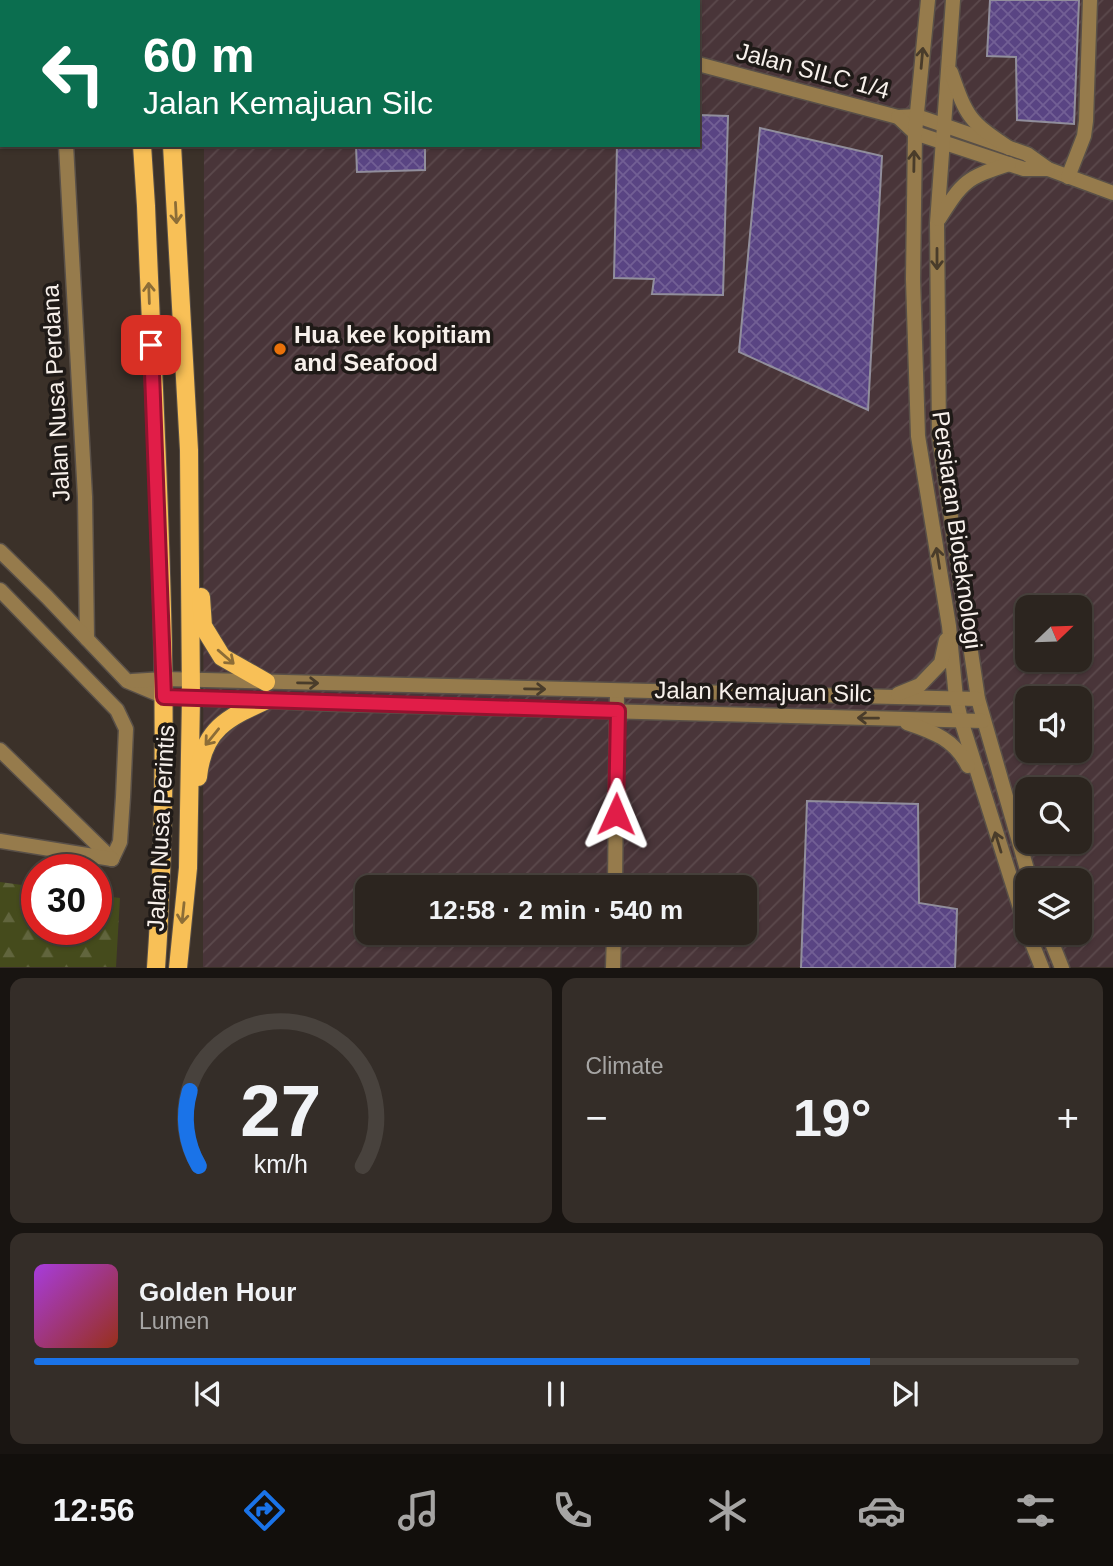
<!DOCTYPE html>
<meta charset="utf-8">
<style>
body{margin:0;font-family:Helvetica,sans-serif;background:#342d28;color:#f1f3f6;height:100vh;display:flex;flex-direction:column;font-size:26px;white-space:nowrap}
*{box-sizing:border-box;margin:0}
p{font-size:23px;color:#a6a5a4}
.icon{flex:none;width:38px;height:38px;fill:none;stroke:currentColor;stroke-width:2;stroke-linecap:round;stroke-linejoin:round}
.map{position:relative;height:968px;overflow:hidden}
.side{display:flex;flex-direction:column;gap:10px;padding:10px;background:#181411;flex:1}
.side>*{flex:none}
.hud{position:absolute;left:0px;top:0px;width:700px;height:147px;box-shadow:0 2px 5px #0004,0 0 0 2px #48423d;background:#0b6e4f;color:#fff;overflow:hidden}
.needle{width:46px;rotate:67deg}
.fabs{position:absolute;left:1015px;top:595px;display:grid;gap:14px}
.fabs a{display:grid;place-items:center;width:77px;height:77px;border-radius:14px;background:#2c251f;box-shadow:0 2px 5px #0004,0 0 0 2px #48423d;font-size:35px}
.speed{position:absolute;left:21px;top:854px;display:flex;gap:14px;font-size:35px;font-weight:700;text-align:center}
.speed>*{display:grid;place-content:center;width:91px;height:91px;border-radius:50%;background:#2c251f;box-shadow:0 2px 5px #0004,0 0 0 2px #48423d;line-height:1}
.speed .limit{border:10px solid #d22;background:#fff;color:#111}
.pin{position:absolute;display:grid;place-items:center;width:60px;height:60px;color:#fff;margin:-30px;border-radius:14px;box-shadow:0 4px 10px #0006}
.me{position:absolute;width:77px;margin:-38px;rotate:1deg;stroke-linejoin:round;filter:drop-shadow(0 0 5px #0008)}
.turn{display:flex;align-items:center;gap:24px;height:147px;padding:0 28px;font-size:32px}
.turn .icon{width:91px;height:91px;stroke-width:2.5}
.turn b{display:block;font-size:49px;line-height:60px}
.big{font-size:52px;font-weight:800;line-height:1.1}
.side .widget{flex:1;display:flex;flex-direction:column;justify-content:center;gap:10px;min-width:0;padding:0 24px;border-radius:14px;background:#342d28}
.side .dial{align-items:center;gap:0}
.dial svg{height:182px;overflow:visible;fill:none;stroke:#48423d;stroke-width:7;stroke-linecap:round;text-anchor:middle}
.dial text{fill:#f1f3f6;stroke:none}
.song{display:flex;align-items:center;gap:21px}
.cover{width:84px;height:84px;border-radius:10px;background:linear-gradient(135deg,hsl(280 70% 55%),hsl(10 70% 35%))}
.played{height:7px;border-radius:4px;background:linear-gradient(90deg,#1a73e8 80%,#48423d 80%)}
.keys{display:flex;justify-content:space-around;direction:ltr}
.heat{display:flex;justify-content:space-between;align-items:center;font-size:38px;direction:ltr}
.side .tiles{flex:1;display:grid;gap:10px;grid-template-columns:1fr 1fr}
.widget:last-child{grid-column:span 2}
.trip{position:absolute;left:355px;top:875px;width:402px;height:70px;border-radius:14px;background:#2c251f;box-shadow:0 2px 5px #0004,0 0 0 2px #48423d;font-weight:800;line-height:70px;text-align:center}
.menu{display:flex;height:112px;justify-content:space-around;align-items:center;background:#120f0c;color:#a6a5a4}
.menu .icon{width:49px;height:49px}
.menu .selected{color:#1a73e8}
.menu b{font-size:32px;color:#f1f3f6}
.map>svg:first-child{display:block}
.industrial{fill:url(#industrial-furrows);fill-rule:evenodd}
.forest{fill:url(#forest-firs)}
.building{fill:url(#building-cross-hatch);stroke:#918e9c;stroke-width:2}
.lines{fill:none;stroke-linecap:round;stroke-linejoin:round}
.minor-casing{stroke:#595048;stroke-width:17}
.tertiary-casing{stroke:#595048;stroke-width:17}
.primary-casing{stroke:#595048;stroke-width:20}
.minor{stroke:#967b4c;stroke-width:14}
.tertiary{stroke:#967b4c;stroke-width:14}
.primary{stroke:#f8c057;stroke-width:18}
.oneway{stroke:#493c2a}
.oneway2{stroke:#8c6d37}
.route-casing{stroke:#92132f;stroke-width:18}
.route{stroke:#e11d48;stroke-width:12}
.food-dot{fill:#e8710a;stroke:#1f1a17;stroke-width:2.5}
.labels{text-anchor:middle;stroke-width:7;stroke-linejoin:round;paint-order:stroke}
.street-label{font-size:24px;fill:#f7f0eb;stroke:#1f1a17}
.poi-label{font-size:24px;font-weight:bold;fill:#f7f0eb;stroke:#1f1a17;text-anchor:start}
</style>
<div class="map">
<svg width="1113" height="968" viewBox="0 0 1113 968">
<defs>
<pattern id="industrial-furrows" width="10" height="10" patternUnits="userSpaceOnUse" patternTransform="scale(1.75)"><rect width="10" height="10" fill="#493539"/><path d="M-1 1l2-2M0 10L10 0M9 11l2-2" fill="none" stroke="#5b494c"/></pattern>
<pattern id="forest-firs" width="22" height="20" patternUnits="userSpaceOnUse" patternTransform="scale(1.75)"><rect width="22" height="20" fill="#454b1c"/><path d="M5 1l3.5 6h-7zM16 11l3.5 6h-7z" fill="#61653d"/></pattern>
<pattern id="building-cross-hatch" width="8" height="8" patternUnits="userSpaceOnUse" patternTransform="scale(1.75)"><rect width="8" height="8" fill="#594483"/><path d="M0 0l8 8M0 8l8-8" fill="none" stroke="#725f95"/></pattern>
</defs>
<rect width="100%" height="100%" fill="#3b3129"/>
<path class="industrial" d="M186,0H1113V967H203L204,145H698V2ZM1027,607H1080V660H1027ZM1027,698H1080V751H1027ZM1027,789H1080V842H1027ZM1027,880H1080V933H1027ZM368,887H746V933H368Z"/>
<polygon class="forest" points="0,882 37,887 37,929 96,929 96,895 120,898 116,967 0,967"/>
<g class="building">
<polygon points="990,0 1079,0 1074,124 1017,120 1016,57 987,56"/>
<polygon points="698,115 728,116 723,295 652,294 654,279 614,278 617,145 698,145"/>
<polygon points="760,128 882,156 868,410 739,352"/>
<polygon points="356,145 425,145 425,170 357,172"/>
<polygon points="807,801 918,804 919,903 957,909 955,968 801,968"/>
</g>
<g class="lines">
<g class="minor-casing">
<g id="minor">
<polyline points="464,0 470,2"/>
<polyline points="617,0 617,2"/>
<polyline points="698,64 898,117 917,116 1027,154 1048,169 1113,193"/>
<polyline points="898,117 915,133 1024,169 1048,169"/>
<polyline points="66,145 85,497 87,639"/>
<polyline points="1068,177 1084,136 1086,121 1090,0"/>
<polyline points="0,590 117,710 126,729 123,797 120,842 112,859"/>
<polyline points="0,750 112,859"/>
<polyline points="0,841 112,859"/>
<polyline points="615,887 617,691"/>
<polyline points="613,968 614,933"/>
</g>
</g>
<g class="tertiary-casing">
<g id="tertiary">
<polyline points="928,0 915,133 913,279 918,436 949,626 956,698 961,720 1027,930"/>
<polyline points="953,0 937,223 939,436 978,699 1030,880"/>
<path d="M951,72C967,118 969,121 1009,148"/>
<path d="M939,219C963,181 966,178 1009,164"/>
<polyline points="0,551 47,597 127,681 165,697 340,704 983,721"/>
<polyline points="132,681 164,679 978,699"/>
<polyline points="898,694 920,685 941,663 946,640"/>
<path d="M907,723C934,732 955,740 968,766"/>
<polyline points="1028,933 1042,968"/>
<polyline points="1048,933 1062,968"/>
</g>
</g>
<g class="primary-casing">
<g id="primary">
<polyline points="131,0 131,2"/>
<polyline points="162,0 162,2"/>
<path d="M142,145L146,206C156,459 174,714 156,968"/>
<polyline points="172,145 189,450 191,698 188,868 178,968"/>
<polyline points="201,597 203,626 222,657 266,682"/>
<path d="M198,777C203,729 227,718 267,700"/>
</g>
</g>
<use href="#minor" class="minor"/>
<use href="#tertiary" class="tertiary"/>
<use href="#primary" class="primary"/>
</g>
<defs><path id="oneway-shaft" d="M-6 0H5M1.5-3L5.5 0L1.5 3" fill="none" stroke-width="1.6" stroke-linecap="round" stroke-linejoin="round" transform="scale(1.75)"/></defs>
<g class="oneway">
<use href="#oneway-shaft" transform="translate(922 58) rotate(-85)"/>
<use href="#oneway-shaft" transform="translate(914 161) rotate(-89)"/>
<use href="#oneway-shaft" transform="translate(937 259) rotate(90)"/>
<use href="#oneway-shaft" transform="translate(938 558) rotate(-99)"/>
<use href="#oneway-shaft" transform="translate(308 683) rotate(1)"/>
<use href="#oneway-shaft" transform="translate(535 689) rotate(1)"/>
<use href="#oneway-shaft" transform="translate(868 718) rotate(-179)"/>
<use href="#oneway-shaft" transform="translate(998 842) rotate(-107)"/>
</g>
<g class="oneway2">
<use href="#oneway-shaft" transform="translate(176 213) rotate(87)"/>
<use href="#oneway-shaft" transform="translate(149 293) rotate(-92)"/>
<use href="#oneway-shaft" transform="translate(226 657) rotate(41)"/>
<use href="#oneway-shaft" transform="translate(212 737) rotate(129)"/>
<use href="#oneway-shaft" transform="translate(183 913) rotate(96)"/>
</g>
<g class="lines">
<g class="route-casing">
<polyline id="route" points="151,345 164,697 618,711 616,814"/>
</g>
<use href="#route" class="route"/>
</g>
<circle class="food-dot" cx="280" cy="349" r="7"/>
<g class="labels">
<g class="street-label">
<text transform="translate(813 71) rotate(15)" y="8">Jalan SILC 1/4</text>
<text transform="translate(56 393) rotate(-93)" y="8">Jalan Nusa Perdana</text>
<text transform="translate(957 530) rotate(82)" y="8">Persiaran Bioteknologi</text>
<text transform="translate(763 692) rotate(1)" y="8">Jalan Kemajuan Silc</text>
<text transform="translate(161 828) rotate(-87)" y="8">Jalan Nusa Perintis</text>
</g>
<g class="poi-label">
<text x="294" y="343">Hua kee kopitiam<tspan x="294" dy="28">and Seafood</tspan></text>
</g>
</g>
</svg>
<div class="fabs">
<a><svg class="needle" viewBox="-14 -14 28 28"><path d="M0-13l5 13h-10z" fill="#e53935"/><path d="M0 13l5-13h-10z" fill="#a6a5a4"/></svg></a>
<a><svg class="icon" aria-label="sound" viewBox="0 0 24 24"><path d="M4 9h4l5-4v14l-5-4H4zM17 9q2 3 0 6"/></svg></a>
<a><svg class="icon" aria-label="search" viewBox="0 0 24 24"><circle cx="10" cy="10" r="6"/><path d="M15 15l6 6"/></svg></a>
<a><svg class="icon" aria-label="layers" viewBox="0 0 24 24"><path d="M12 4l9 5-9 5-9-5zM3 14l9 5 9-5"/></svg></a>
</div>
<div class="speed"><div class="limit">30</div></div>
<div class="pin" style="left:151px;top:345px;background:#d93025"><svg class="icon" aria-label="arrive" viewBox="0 0 24 24"><path d="M6 21V4h12l-3 4 3 4H6"/></svg></div>
<svg class="me" style="left:616px;top:814px" viewBox="-20 -20 40 40"><path d="M0-17L14 15 0 8-14 15z" fill="#e11d48" stroke="#fff" stroke-width="4"/></svg>
<div class="trip">12:58 · 2 min · 540 m</div>
<div class="hud">
<div class="turn"><svg class="icon" aria-label="left" viewBox="0 0 24 24"><path d="M17 20v-9H6M10 6l-5 5 5 5"/></svg><div><b>60 m</b>Jalan Kemajuan Silc</div></div>
</div>
</div>
<section class="side">
<div class="tiles">
<div class="widget dial"><svg viewBox="0 0 100 80">
<path d="M14 69A42 42 0 1 1 86 69"/>
<path d="M14 69A42 42 0 0 1 10 36" stroke="#1a73e8"/>
<text x="50" y="56" font-size="32" font-weight="700">27</text>
<text x="50" y="72" font-size="11">km/h</text>
</svg></div>
<div class="widget"><p>Climate</p>
<div class="heat"><a>−</a><b class="big">19°</b><a>+</a></div>
</div>
<div class="widget">
<div class="song"><i class="cover"></i><div><b>Golden Hour</b><p>Lumen</p></div></div>
<div class="played"></div>
<div class="keys"><svg class="icon" aria-label="previous" viewBox="0 0 24 24"><path d="M18 5L8 12l10 7zM5 5v14"/></svg><svg class="icon" aria-label="pause" viewBox="0 0 24 24"><path d="M8 5v14M16 5v14"/></svg><svg class="icon" aria-label="next" viewBox="0 0 24 24"><path d="M6 5l10 7-10 7zM19 5v14"/></svg></div>
</div>
</div>
</section>
<nav class="menu">
<b>12:56</b>
<svg class="icon selected" aria-label="directions" viewBox="0 0 24 24"><path d="M12 3l9 9-9 9-9-9zM9 14v-3h6M13 9l2 2-2 2"/></svg>
<svg class="icon" aria-label="music" viewBox="0 0 24 24"><path d="M9 18V5l10-2v13"/><circle cx="6" cy="18" r="3"/><circle cx="16" cy="16" r="3"/></svg>
<svg class="icon" aria-label="phone" viewBox="0 0 24 24"><path d="M5 4h4l2 5-3 2q2 4 5 5l2-3 5 2v4C11 20 4 13 5 4z"/></svg>
<svg class="icon" aria-label="climate" viewBox="0 0 24 24"><path d="M12 3v18M4 7l16 10M4 17L20 7"/></svg>
<svg class="icon" aria-label="car" viewBox="0 0 24 24"><path d="M5 17H2v-5l4-1 3-4h7l3 4 3 1v5h-3M9 17h6M6 11h13"/><circle cx="7" cy="17" r="2"/><circle cx="17" cy="17" r="2"/></svg>
<svg class="icon" aria-label="filters" viewBox="0 0 24 24"><path d="M4 7h16M4 17h16"/><circle cx="9" cy="7" r="2"/><circle cx="15" cy="17" r="2"/></svg>
</nav>
